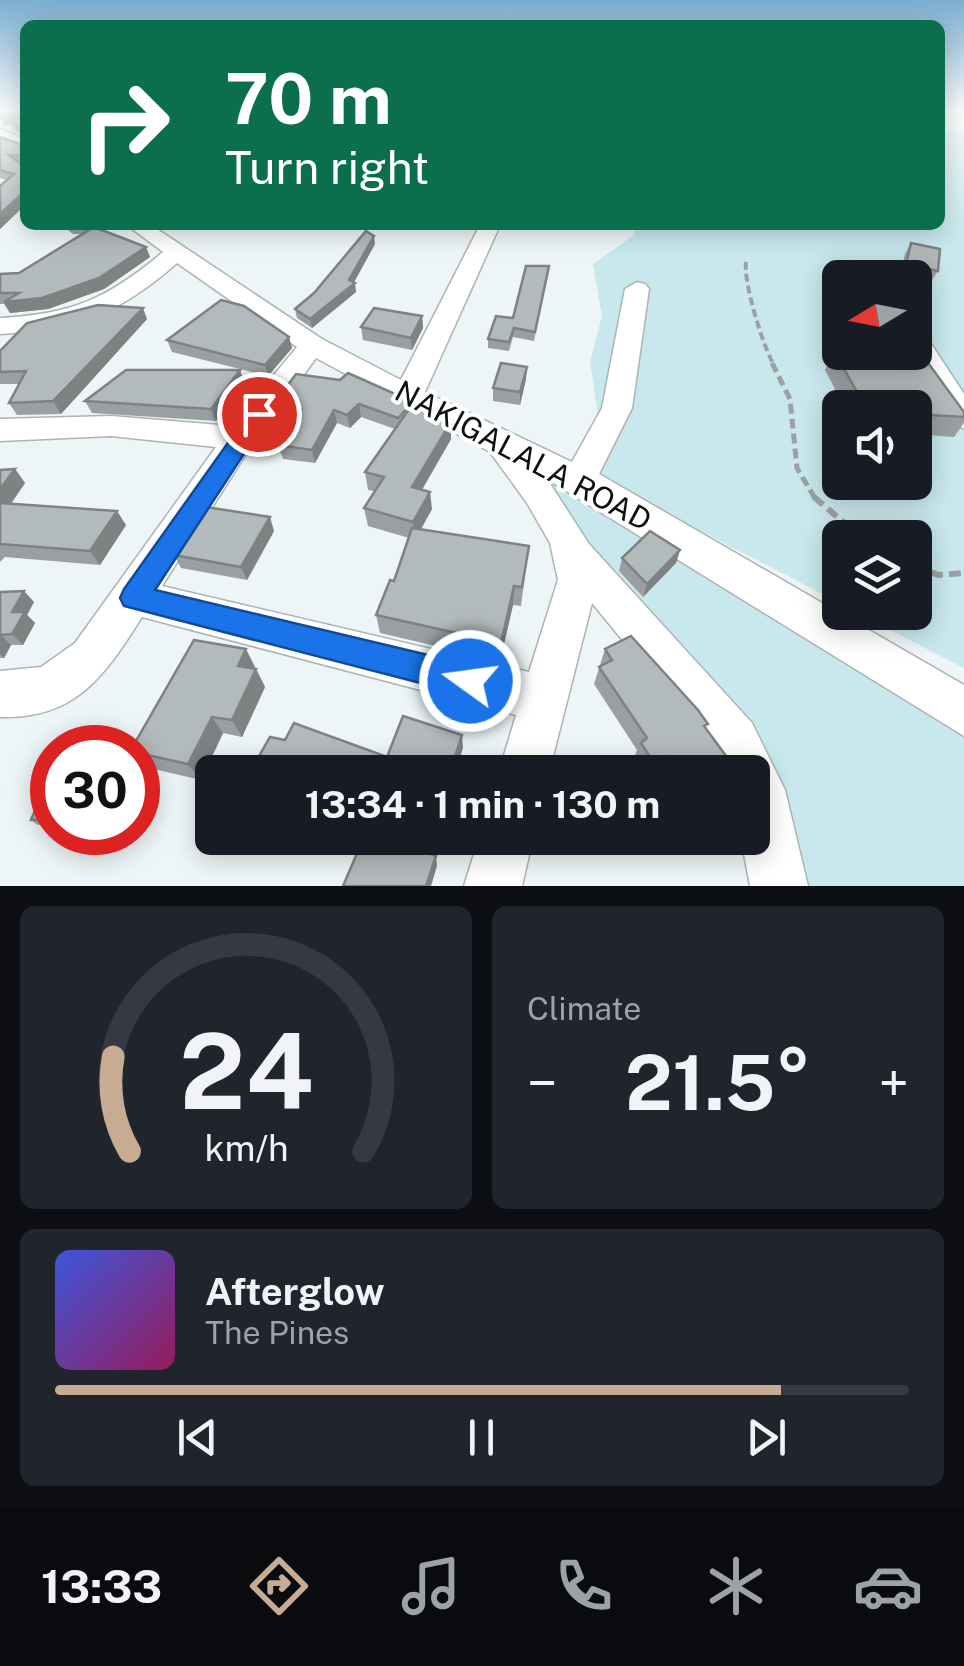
<!DOCTYPE html>
<meta charset="utf-8">
<style>
body{margin:0;font-family:"Public Sans",sans-serif;background:#20242c;color:#f1f3f6;height:100vh;display:flex;flex-direction:column;font-size:38px;white-space:nowrap}
*{box-sizing:border-box;margin:0}
p{font-size:32px;color:#9ea1a6}
.icon{flex:none;width:55px;height:55px;fill:none;stroke:currentColor;stroke-width:2;stroke-linecap:round;stroke-linejoin:round}
.map{position:relative;height:886px;overflow:hidden}
.side{display:flex;flex-direction:column;gap:20px;padding:20px;background:#0d0f14;flex:1}
.side>*{flex:none}
.banner{position:absolute;left:20px;top:20px;width:925px;height:210px;border-radius:15px;box-shadow:0 5px 25px #0003;background:#0b6e4f;color:#fff;overflow:hidden}
.needle{width:65px;rotate:260deg}
.buttons{position:absolute;left:822px;top:260px;display:grid;gap:20px}
.buttons a{display:grid;place-items:center;width:110px;height:110px;border-radius:15px;background:#171b24;box-shadow:0 5px 25px #0003;font-size:50px}
.speed{position:absolute;left:30px;top:725px;display:flex;gap:20px;font-size:50px;font-weight:700;text-align:center}
.speed>*{display:grid;place-content:center;width:130px;height:130px;border-radius:50%;background:#171b24;box-shadow:0 5px 25px #0003;line-height:1}
.speed .limit{border:15px solid #d22;background:#fff;color:#111}
.pin{position:absolute;display:grid;place-items:center;width:85px;height:85px;color:#fff;margin:-42px;border:5px solid #fff;border-radius:50%;box-shadow:0 2px 10px #0007}
.me{position:absolute;width:110px;margin:-55px;rotate:284deg;stroke-linejoin:round;filter:drop-shadow(0 0 8px #0008)}
.turn{display:flex;align-items:center;gap:35px;height:210px;padding:0 40px;font-size:45px}
.turn .icon{width:130px;height:130px;stroke-width:2.5}
.turn b{display:block;font-size:70px;line-height:85px}
.big{font-size:75px;font-weight:700;line-height:1.1}
.side .widget{flex:1;display:flex;flex-direction:column;justify-content:center;gap:15px;min-width:0;padding:0 35px;border-radius:15px;background:#20242c}
.side .dial{align-items:center;gap:0}
.dial svg{height:260px;overflow:visible;fill:none;stroke:#363941;stroke-width:7;stroke-linecap:round;text-anchor:middle}
.dial text{fill:#f1f3f6;stroke:none}
.song{display:flex;align-items:center;gap:30px}
.cover{width:120px;height:120px;border-radius:15px;background:linear-gradient(135deg,hsl(230 70% 55%),hsl(330 70% 35%))}
.played{height:10px;border-radius:5px;background:linear-gradient(90deg,#c7ac93 85%,#363941 85%)}
.keys{display:flex;justify-content:space-around;direction:ltr}
.heat{display:flex;justify-content:space-between;align-items:center;font-size:55px;direction:ltr}
.side .tiles{flex:1;display:grid;gap:20px;grid-template-columns:1fr 1fr}
.widget:last-child{grid-column:span 2}
.trip{position:absolute;left:195px;top:755px;width:575px;height:100px;border-radius:15px;background:#171b24;box-shadow:0 5px 25px #0003;font-weight:700;line-height:100px;text-align:center}
.tabs{display:flex;height:160px;justify-content:space-around;align-items:center;background:#090b0e;color:#9ea1a6}
.tabs .icon{width:70px;height:70px}
.tabs .selected{color:#c7ac93}
.tabs b{font-size:45px;color:#f1f3f6}
.map>svg:first-child{display:block}
.green{fill:#c8e8ee;fill-rule:evenodd}
.lines{fill:none;stroke-linecap:round;stroke-linejoin:round}
.minor-casing{stroke:#acb3b4;stroke-width:3}
.path-far2{stroke:#9ba1a2;stroke-width:4;stroke-dasharray:8 4;stroke-linecap:butt}
.path-far1{stroke:#9ba1a2;stroke-width:5;stroke-dasharray:10 5;stroke-linecap:butt}
.path{stroke:#9ba1a2;stroke-width:6;stroke-dasharray:12 6;stroke-linecap:butt}
.minor{fill:#fff;fill-rule:evenodd}
.wall{fill:#9aa0a1}
.shaded-wall{fill:#7d8283}
.building{fill:#b3babb;stroke:#7d8283;stroke-width:2.5}
.route{fill:#1a73e8;stroke:#114b97;stroke-width:2.5}
.labels{text-anchor:middle;stroke-width:8;stroke-linejoin:round;paint-order:stroke}
.street-label{font-size:30px;fill:#0d1010;stroke:#fff}
</style>
<div class="map">
<svg width="964" height="886" viewBox="0 0 964 886">
<rect width="100%" height="100%" fill="#edf5f6"/>
<g class="green">
<path d="M940,130L964,131V668L857,613L915,612V538H840V603L584,471L601,434L590,362L602,316L593,264L634,235L635,225H940ZM840,278H915V352H840ZM840,408H915V482H840Z"/>
<polygon points="538,468 964,693 964,886 762,886 752,772 732,772 691,653 577,538"/>
</g>
<g class="lines">
<g class="minor-casing">
<g id="minor">
<polygon points="0,129 25,139 25,150 0,140"/>
<path d="M127,225H151L322,339L401,380L480,225H500L425,392L572,462L602,408L625,289L637,282L645,284L649,289L632,408L599,474L964,685V736L547,479L589,544L752,723L785,790L808,886H750L741,838H752V772H724L718,757L592,603L549,772H499L516,715L142,617C105,675 77,719 0,717V671L41,667L75,643L216,447L111,436L0,441V419L111,416L232,426L297,347L177,263C119,314 78,329 0,334V318C73,314 107,299 163,252ZM316,358L490,452L527,503L550,543L558,580L529,672L162,586L246,454Z"/>
<polygon points="915,331 924,333 964,394 964,428 953,425 910,352 915,352"/>
<polygon points="479,838 533,838 522,886 464,886"/>
</g>
</g>
<path class="path-far2" d="M746,262C743,281 763,347 774,365"/>
<polyline class="path-far1" points="772,363 790,399 797,468 816,500"/>
<g class="path">
<polyline points="814,497 862,538"/>
<polyline points="915,565 938,575 964,573"/>
</g>
<use href="#minor" class="minor"/>
</g>
<g class="wall">
<polygon points="25,116 25,165 21,164 25,167 25,205 0,229 0,186 7,180 0,178 0,137 23,145 24,135 16,131 12,124"/>
<polygon points="62,225 100,225 103,230 146,247 150,257 104,289 48,309 10,313 4,304 0,304 0,274 19,273 82,234 73,234"/>
<polygon points="911,243 938,271 931,282 915,279 915,278 900,275 905,254"/>
<polygon points="375,244 354,282 356,292 312,328 297,318 295,309"/>
<polygon points="549,266 534,341 513,337 509,351 488,348 488,339 513,318"/>
<polygon points="422,316 423,328 412,350 363,340 361,327"/>
<polygon points="147,319 61,414 17,415 9,403 19,384 0,384 0,351"/>
<polygon points="289,337 292,348 268,376 172,352 167,340"/>
<polygon points="834,351 964,412 964,423 954,437 915,434 915,408 845,408 825,370"/>
<polygon points="240,370 244,382 216,421 92,413 85,401"/>
<polygon points="296,374 451,422 451,439 422,489 432,509 421,529 529,546 521,606 513,605 500,661 380,633 376,615 394,581 409,538 368,526 364,508 375,491 368,490 365,472 395,429 361,417 350,428 337,423 315,463 283,459 278,445 293,421 276,419 272,406"/>
<polygon points="526,379 520,405 493,401 493,388"/>
<polygon points="15,469 25,483 11,504 126,525 100,565 5,557 0,562 0,470"/>
<polygon points="274,531 247,580 181,568 174,555"/>
<polygon points="680,550 676,563 643,597 619,571 622,558"/>
<polygon points="0,592 34,602 27,615 35,623 23,645 11,645 4,658 0,658"/>
<polygon points="605,649 705,728 726,772 657,772 656,771 642,772 634,758 637,750 594,684"/>
<polygon points="255,667 254,669 256,669 265,687 242,737 223,733 201,780 145,767 138,759 138,748"/>
<polygon points="52,780 52,824 38,825 31,820"/>
<polygon points="325,838 405,838 404,843 437,866 358,851"/>
</g>
<g class="shaded-wall">
<polygon points="16,110 25,110 25,115 5,127 1,118"/>
<polygon points="25,191 25,205 0,229 0,214"/>
<polygon points="374,236 375,244 353,284 355,283 356,292 312,328 310,319 349,280"/>
<polygon points="146,247 150,257 104,289 48,309 10,313 4,302"/>
<polygon points="143,308 147,319 61,414 53,401"/>
<polygon points="422,316 423,328 412,350 411,338"/>
<polygon points="289,337 292,348 268,376 265,365"/>
<polygon points="527,367 526,379 520,405 520,392"/>
<polygon points="240,370 244,382 216,421 211,409"/>
<polygon points="359,404 361,417 350,428 347,415"/>
<polygon points="334,410 337,423 315,463 312,450"/>
<polygon points="451,422 451,439 414,504 412,487"/>
<polygon points="15,469 25,483 2,516 0,514 0,489"/>
<polygon points="430,492 432,509 415,540 413,522"/>
<polygon points="117,511 126,525 100,565 90,551"/>
<polygon points="270,517 274,531 247,580 241,567"/>
<polygon points="680,550 676,563 643,597 647,584"/>
<polygon points="514,586 513,605 500,661 501,643"/>
<polygon points="24,591 34,602 27,615 35,623 23,645 12,634 12,612"/>
<polygon points="0,634 11,645 4,658 0,654"/>
<polygon points="246,649 255,667 247,684 238,666"/>
<polygon points="256,669 265,687 242,737 232,720"/>
<polygon points="212,717 223,733 201,780 188,764"/>
<polygon points="462,735 463,748 455,772 450,772"/>
<polygon points="664,756 656,771 648,772 653,762"/>
<polygon points="436,856 437,866 431,886 426,886"/>
</g>
<g class="building">
<polygon points="0,110 16,110 1,118"/>
<polygon points="25,116 25,156 9,155 25,167 25,191 0,214 0,186 14,174 0,170 0,137 23,145 24,129 12,124"/>
<polygon points="94,227 146,247 99,278 42,298 4,302 19,293 0,293 0,274 19,273"/>
<polygon points="366,231 374,236 349,280 355,283 310,319 295,309 314,293"/>
<polygon points="911,243 940,249 938,271 906,264"/>
<polygon points="526,266 549,266 535,332 514,328 509,342 488,339 496,316 513,318"/>
<polygon points="221,300 244,306 289,337 265,365 167,340"/>
<polygon points="98,305 143,308 53,401 9,403 26,371 0,372 0,351 27,323"/>
<polygon points="374,308 422,316 411,338 361,327"/>
<polygon points="834,351 923,356 964,412 964,417 915,414 915,408 866,408"/>
<polygon points="501,363 527,367 520,392 493,388"/>
<polygon points="126,370 240,370 211,409 85,401"/>
<polygon points="348,373 413,402 398,418 359,404 347,415 334,410 312,450 278,445 301,410 272,406 296,374 340,380"/>
<polygon points="414,402 442,413 438,419 451,422 412,487 430,492 413,522 364,508 384,477 365,472"/>
<polygon points="15,469 0,489 0,470"/>
<polygon points="0,503 117,511 90,551 0,544"/>
<polygon points="206,507 270,517 241,567 174,555"/>
<polygon points="412,528 529,546 522,587 514,586 501,643 376,615 390,580 394,581"/>
<polygon points="650,531 680,550 647,584 622,558"/>
<polygon points="24,591 12,612 25,612 12,634 0,635 0,592"/>
<polygon points="631,636 698,710 708,724 704,726 732,764 719,772 702,772 698,766 688,772 676,772 664,756 653,762 641,743 647,738 599,667 612,660 605,649"/>
<polygon points="194,640 246,649 238,666 256,669 232,720 212,717 188,764 138,753 138,748 132,748"/>
<polygon points="403,716 462,735 450,772 250,772 270,737 285,740 294,723 387,757"/>
<polygon points="48,780 52,780 52,819 31,820"/>
<polygon points="344,838 399,838 398,841 436,856 426,886 343,886 361,844"/>
</g>
<linearGradient id="sky" x2="0" y2="1"><stop stop-color="#7baed0"/><stop offset="0.47" stop-color="#f7fafb"/><stop offset="1" stop-color="#f7fafb" stop-opacity="0"/></linearGradient>
<rect width="964" height="234" fill="url(#sky)"/>
<polygon class="route" points="259,407 270,414 155,590 470,665 482,670 486,681 482,692 470,696 124,606 120,598 124,589 252,409"/>
<g class="labels">
<g class="street-label">
<text transform="translate(523 456) rotate(28)" y="10">NAKIGALALA ROAD</text>
</g>
</g>
</svg>
<div class="buttons">
<a><svg class="needle" viewBox="-14 -14 28 28"><path d="M0-13l5 13h-10z" fill="#e53935"/><path d="M0 13l5-13h-10z" fill="#9ea1a6"/></svg></a>
<a><svg class="icon" aria-label="sound" viewBox="0 0 24 24"><path d="M4 9h4l5-4v14l-5-4H4zM17 9q2 3 0 6"/></svg></a>
<a><svg class="icon" aria-label="layers" viewBox="0 0 24 24"><path d="M12 4l9 5-9 5-9-5zM3 14l9 5 9-5"/></svg></a>
</div>
<div class="speed"><div class="limit">30</div></div>
<div class="pin" style="left:259px;top:414px;background:#d93025"><svg class="icon" aria-label="arrive" viewBox="0 0 24 24"><path d="M6 21V4h12l-3 4 3 4H6"/></svg></div>
<svg class="me" style="left:470px;top:681px" viewBox="-20 -20 40 40"><circle r="17" fill="#1a73e8" stroke="#fff" stroke-width="3"/><path d="M0-11L8 9 0 5-8 9z" fill="#fff"/></svg>
<div class="trip">13:34 · 1 min · 130 m</div>
<div class="banner">
<div class="turn"><svg class="icon" aria-label="right" viewBox="0 0 24 24"><path d="M7 20v-9h11M14 6l5 5-5 5"/></svg><div><b>70 m</b>Turn right</div></div>
</div>
</div>
<section class="side">
<div class="tiles">
<div class="widget dial"><svg viewBox="0 0 100 80">
<path d="M14 69A42 42 0 1 1 86 69"/>
<path d="M14 69A42 42 0 0 1 9 40" stroke="#c7ac93"/>
<text x="50" y="56" font-size="32" font-weight="700">24</text>
<text x="50" y="72" font-size="11">km/h</text>
</svg></div>
<div class="widget"><p>Climate</p>
<div class="heat"><a>−</a><b class="big">21.5°</b><a>+</a></div>
</div>
<div class="widget">
<div class="song"><i class="cover"></i><div><b>Afterglow</b><p>The Pines</p></div></div>
<div class="played"></div>
<div class="keys"><svg class="icon" aria-label="previous" viewBox="0 0 24 24"><path d="M18 5L8 12l10 7zM5 5v14"/></svg><svg class="icon" aria-label="pause" viewBox="0 0 24 24"><path d="M8 5v14M16 5v14"/></svg><svg class="icon" aria-label="next" viewBox="0 0 24 24"><path d="M6 5l10 7-10 7zM19 5v14"/></svg></div>
</div>
</div>
</section>
<nav class="tabs">
<b>13:33</b>
<svg class="icon selected" aria-label="directions" viewBox="0 0 24 24"><path d="M12 3l9 9-9 9-9-9zM9 14v-3h6M13 9l2 2-2 2"/></svg>
<svg class="icon" aria-label="music" viewBox="0 0 24 24"><path d="M9 18V5l10-2v13"/><circle cx="6" cy="18" r="3"/><circle cx="16" cy="16" r="3"/></svg>
<svg class="icon" aria-label="phone" viewBox="0 0 24 24"><path d="M5 4h4l2 5-3 2q2 4 5 5l2-3 5 2v4C11 20 4 13 5 4z"/></svg>
<svg class="icon" aria-label="climate" viewBox="0 0 24 24"><path d="M12 3v18M4 7l16 10M4 17L20 7"/></svg>
<svg class="icon" aria-label="car" viewBox="0 0 24 24"><path d="M5 17H2v-5l4-1 3-4h7l3 4 3 1v5h-3M9 17h6M6 11h13"/><circle cx="7" cy="17" r="2"/><circle cx="17" cy="17" r="2"/></svg>
</nav>
